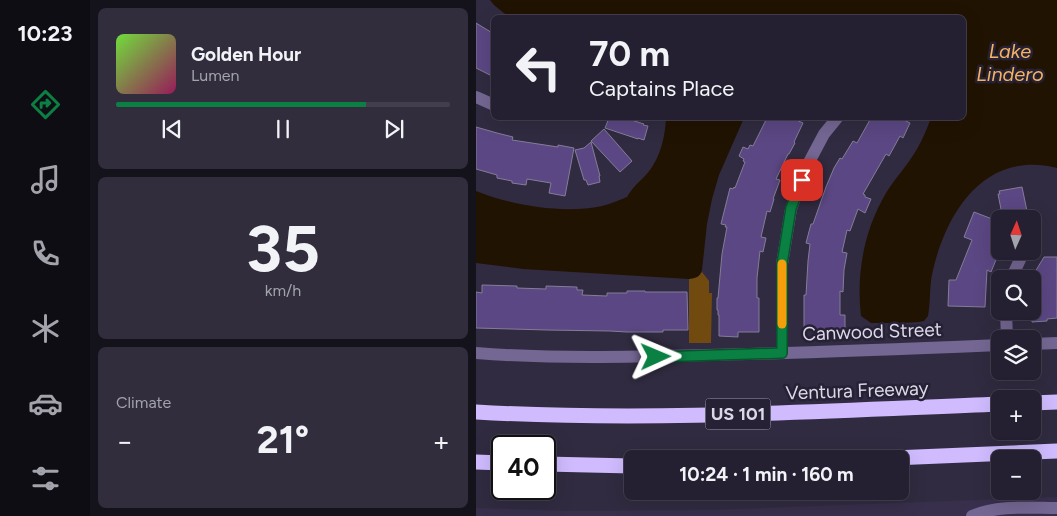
<!DOCTYPE html>
<meta charset="utf-8">
<style>
body{margin:0;font-family:Figtree,sans-serif;background:#312d3d;color:#f1f3f6;height:100vh;display:flex;flex-direction:column;font-size:19px;white-space:nowrap}
*{box-sizing:border-box;margin:0}
p{font-size:16px;color:#a3a3ab}
.icon{flex:none;width:28px;height:28px;fill:none;stroke:currentColor;stroke-width:2;stroke-linecap:round;stroke-linejoin:round}
.map{position:relative;flex:1;overflow:hidden}
.details{display:flex;flex-direction:column;gap:8px;padding:8px;background:#14121b;width:386px}
.details>*{flex:none}
.guide{position:absolute;left:15px;top:15px;width:475px;height:105px;border-radius:8px;box-shadow:0 5px 20px #0002,0 0 0 1px #423e4d;background:#252031;color:#f1f3f6;overflow:hidden}
.needle{width:32px;rotate:3deg}
.buttons{position:absolute;left:515px;top:210px;display:grid;gap:10px}
.buttons a{display:grid;place-items:center;width:50px;height:50px;border-radius:8px;background:#252031;box-shadow:0 5px 20px #0002,0 0 0 1px #423e4d;font-size:25px}
.speed{position:absolute;left:15px;top:435px;display:flex;gap:10px;font-size:25px;font-weight:700;text-align:center}
.speed>*{display:grid;place-content:center;width:65px;height:65px;border-radius:50%;background:#252031;box-shadow:0 5px 20px #0002,0 0 0 1px #423e4d;line-height:1}
.speed .limit{border:2px solid #111;border-radius:8px;background:#fff;color:#111}
.pin{position:absolute;display:grid;place-items:center;width:42px;height:42px;color:#fff;margin:-21px;border-radius:10px;box-shadow:0 2px 8px #0006}
.me{position:absolute;width:55px;margin:-28px;rotate:89deg;stroke-linejoin:round;filter:drop-shadow(0 0 4px #0008)}
.turn{display:flex;align-items:center;gap:18px;height:105px;padding:0 15px;font-size:22px}
.turn .icon{width:65px;height:65px;stroke-width:2.5}
.turn b{display:block;font-size:35px;line-height:42px}
.big{font-size:38px;font-weight:700;line-height:1.1}
.details .widget{flex:1;display:flex;flex-direction:column;justify-content:center;gap:8px;min-width:0;padding:0 18px;border-radius:8px;background:#312d3d}
.details .dial{align-items:center;gap:0}
.dial b{font-size:65px;line-height:1}
.song{display:flex;align-items:center;gap:15px}
.cover{width:60px;height:60px;border-radius:8px;background:linear-gradient(135deg,hsl(100 70% 55%),hsl(330 70% 35%))}
.played{height:5px;border-radius:2px;background:linear-gradient(90deg,#0b8043 75%,#423e4d 75%)}
.keys{display:flex;justify-content:space-around;direction:ltr}
.heat{display:flex;justify-content:space-between;align-items:center;font-size:28px;direction:ltr}
.trip{position:absolute;left:148px;top:450px;width:285px;height:50px;border-radius:8px;background:#252031;box-shadow:0 5px 20px #0002,0 0 0 1px #423e4d;font-weight:700;line-height:50px;text-align:center}
main{display:flex;flex:1;min-height:0}
.tab-bar{display:flex;flex-direction:column;width:90px;justify-content:space-around;align-items:center;background:#0f0d14;color:#a3a3ab}
.tab-bar .icon{width:35px;height:35px}
.tab-bar .selected{color:#0b8043}
.tab-bar b{font-size:22px;color:#f1f3f6}
.map>svg:first-child{display:block}
.built{fill:#382f4c}
.green{fill:#714a10}
.water{fill:#211302}
.building{fill:#5b4783;stroke:#847d98}
.lines{fill:none;stroke-linecap:round;stroke-linejoin:round}
.minor{stroke:#746793;stroke-width:12}
.highway{stroke:#cfbbfe;stroke-width:15}
.route-casing{stroke:#07532c;stroke-width:12}
.route{stroke:#0b8043;stroke-width:9}
.slow{stroke:#f59e0b;stroke-width:9}
.labels{text-anchor:middle;stroke-width:5;stroke-linejoin:round;paint-order:stroke}
.shield{fill:#272136;stroke:#a6a1b2;stroke-width:1}
.shield-label{font-size:18px;font-weight:bold;fill:#dcd8e7}
.street-label{font-size:19px;fill:#dcd8e7;stroke:#272136}
.water-label{font-size:20px;font-style:italic;fill:#f4b35f;stroke:#272136}
</style>
<main>
<nav class="tab-bar">
<b>10:23</b>
<svg class="icon selected" aria-label="directions" viewBox="0 0 24 24"><path d="M12 3l9 9-9 9-9-9zM9 14v-3h6M13 9l2 2-2 2"/></svg>
<svg class="icon" aria-label="music" viewBox="0 0 24 24"><path d="M9 18V5l10-2v13"/><circle cx="6" cy="18" r="3"/><circle cx="16" cy="16" r="3"/></svg>
<svg class="icon" aria-label="phone" viewBox="0 0 24 24"><path d="M5 4h4l2 5-3 2q2 4 5 5l2-3 5 2v4C11 20 4 13 5 4z"/></svg>
<svg class="icon" aria-label="climate" viewBox="0 0 24 24"><path d="M12 3v18M4 7l16 10M4 17L20 7"/></svg>
<svg class="icon" aria-label="car" viewBox="0 0 24 24"><path d="M5 17H2v-5l4-1 3-4h7l3 4 3 1v5h-3M9 17h6M6 11h13"/><circle cx="7" cy="17" r="2"/><circle cx="17" cy="17" r="2"/></svg>
<svg class="icon" aria-label="filters" viewBox="0 0 24 24"><path d="M4 7h16M4 17h16"/><circle cx="9" cy="7" r="2"/><circle cx="15" cy="17" r="2"/></svg>
</nav>
<section class="details">
<div class="widget">
<div class="song"><i class="cover"></i><div><b>Golden Hour</b><p>Lumen</p></div></div>
<div class="played"></div>
<div class="keys"><svg class="icon" aria-label="previous" viewBox="0 0 24 24"><path d="M18 5L8 12l10 7zM5 5v14"/></svg><svg class="icon" aria-label="pause" viewBox="0 0 24 24"><path d="M8 5v14M16 5v14"/></svg><svg class="icon" aria-label="next" viewBox="0 0 24 24"><path d="M6 5l10 7-10 7zM19 5v14"/></svg></div>
</div>
<div class="widget dial"><b>35</b><p>km/h</p></div>
<div class="widget"><p>Climate</p>
<div class="heat"><a>−</a><b class="big">21°</b><a>+</a></div>
</div>
</section>
<div class="map">
<svg width="581" height="516" viewBox="0 0 581 516">
<rect width="100%" height="100%" fill="#312b41"/>
<polygon class="built" points="581,497 581,516 0,516 0,508 92,511 234,510"/>
<polygon class="green" points="226,272 233,281 233,293 236,293 235,343 213,343 213,279 221,277"/>
<g class="water">
<path d="M14,0H581V168C510,150 471,210 457,270C453,285 455,301 452,316L448,321L443,322L425,323H395L385,316C380,274 388,230 410,193C419,178 432,165 441,149C447,139 451,128 455,118H488V18H34L18,5Z"/>
<path d="M190,118H268L243,175L236,199L231,224L226,270C224,277 220,278 213,279L47,269L0,263V191C37,206 87,214 126,206C134,204 143,200 151,197C156,188 162,183 169,176C184,160 189,138 190,118Z"/>
</g>
<g class="building">
<polygon points="0,23 18,34 18,77 0,68"/>
<polygon points="133,118 149,118 168,124 167,125 172,126 168,140 162,138 162,139 129,128"/>
<polygon points="291,118 316,118 327,123 318,142 319,143 313,154 312,154 300,179 304,180 297,199 298,199 294,212 291,211 285,237 290,238 287,252 284,251 281,278 281,298 283,298 283,332 262,332 262,337 243,336 243,315 242,315 242,310 241,310 241,298 242,298 246,254 251,227 249,227 250,225 245,224 254,188 257,189 258,187 259,188 269,162 267,161 268,159 263,156 267,147 272,149 274,145 277,146"/>
<polygon points="395,118 424,118 434,123 427,138 424,136 413,156 410,154 387,194 389,195 389,197 395,199 389,213 382,209 374,231 371,230 366,252 371,253 368,270 367,292 364,291 364,315 369,315 369,333 349,333 349,329 328,329 328,295 330,295 332,261 334,244 330,243 335,224 337,224 350,187 358,168 364,158 366,159 377,141 381,143"/>
<polygon points="0,127 21,133 37,137 36,140 82,147 82,145 98,148 89,196 73,193 75,183 51,179 50,185 36,183 36,181 21,178 21,175 0,169"/>
<polygon points="128,129 156,161 144,172 115,141"/>
<polygon points="115,142 124,176 123,176 124,182 112,185 110,180 108,180 99,150 108,148"/>
<polygon points="546,187 552,216 540,219 527,219 522,194 524,194 523,191"/>
<polygon points="498,212 524,222 524,250 515,272 511,270 509,307 472,306 473,280 480,280 496,240 488,237"/>
<polygon points="568,257 581,257 581,318 571,319 571,321 556,322 556,277"/>
<polygon points="6,285 41,286 41,288 70,289 70,286 101,287 101,290 107,290 106,295 131,296 131,293 151,293 151,291 169,291 169,292 211,292 212,330 187,330 187,332 151,332 134,331 71,330 0,328 0,292 6,293"/>
</g>
<g class="lines">
<g class="minor">
<polyline points="0,97 18,105"/>
<polyline points="535,279 548,251"/>
<polyline points="530,311 531,339"/>
<polyline points="556,344 581,343"/>
<path d="M0,353C77,359 154,357 232,355C329,353 426,349 524,345"/>
<polyline points="306,353 306,264 315,209 331,166 348,134 361,118"/>
<path d="M496,516C522,505 553,508 581,508"/>
</g>
<g class="highway">
<polyline points="556,403 581,402"/>
<path d="M0,412C175,422 349,411 524,404"/>
<polyline points="393,459 581,451"/>
<polyline points="0,462 26,463"/>
<polyline points="69,464 156,466"/>
</g>
</g>
<g class="lines">
<g class="route-casing">
<polyline id="route" points="180,357 306,353 306,264 315,208 326,180"/>
</g>
<use href="#route" class="route"/>
<polyline class="slow" points="306,324 306,264"/>
</g>
<g class="labels">
<rect class="shield" x="229.5" y="398.5" width="65" height="31" rx="4"/>
<g class="shield-label">
<text x="262" y="420">US 101</text>
</g>
<g class="street-label">
<text transform="translate(396 331) rotate(-2)" y="7">Canwood Street</text>
<text transform="translate(381 390) rotate(-2)" y="7">Ventura Freeway</text>
</g>
<g class="water-label">
<text x="534" y="58">Lake<tspan x="534" dy="23">Lindero</tspan></text>
</g>
</g>
</svg>
<div class="buttons">
<a><svg class="needle" viewBox="-14 -14 28 28"><path d="M0-13l5 13h-10z" fill="#e53935"/><path d="M0 13l5-13h-10z" fill="#a3a3ab"/></svg></a>
<a><svg class="icon" aria-label="search" viewBox="0 0 24 24"><circle cx="10" cy="10" r="6"/><path d="M15 15l6 6"/></svg></a>
<a><svg class="icon" aria-label="layers" viewBox="0 0 24 24"><path d="M12 4l9 5-9 5-9-5zM3 14l9 5 9-5"/></svg></a>
<a>+</a>
<a>−</a>
</div>
<div class="speed"><div class="limit">40</div></div>
<div class="pin" style="left:326px;top:180px;background:#d93025"><svg class="icon" aria-label="arrive" viewBox="0 0 24 24"><path d="M6 21V4h12l-3 4 3 4H6"/></svg></div>
<svg class="me" style="left:180px;top:357px" viewBox="-20 -20 40 40"><path d="M0-17L14 15 0 8-14 15z" fill="#0b8043" stroke="#fff" stroke-width="4"/></svg>
<div class="trip">10:24 · 1 min · 160 m</div>
<div class="guide">
<div class="turn"><svg class="icon" aria-label="left" viewBox="0 0 24 24"><path d="M17 20v-9H6M10 6l-5 5 5 5"/></svg><div><b>70 m</b>Captains Place</div></div>
</div>
</div>
</main>
